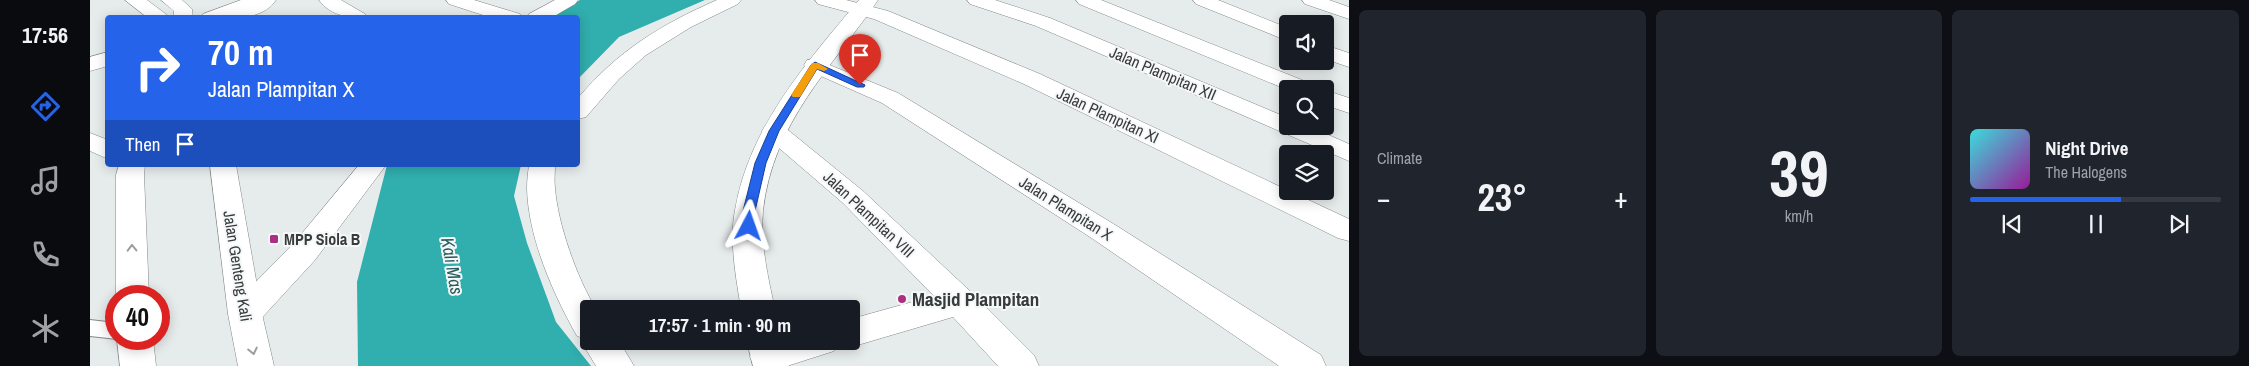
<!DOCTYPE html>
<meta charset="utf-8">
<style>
body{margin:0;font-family:"Archivo Narrow",sans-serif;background:#20242c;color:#f1f3f6;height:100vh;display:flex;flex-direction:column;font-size:19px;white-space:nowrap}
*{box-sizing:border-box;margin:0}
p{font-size:16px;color:#9ea1a6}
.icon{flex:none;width:28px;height:28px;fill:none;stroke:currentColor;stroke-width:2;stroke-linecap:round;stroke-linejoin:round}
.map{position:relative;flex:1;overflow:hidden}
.details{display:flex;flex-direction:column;gap:10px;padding:10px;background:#0d0f14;width:900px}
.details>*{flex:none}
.hud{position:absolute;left:15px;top:15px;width:475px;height:152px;border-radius:5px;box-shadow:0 2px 12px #0003;background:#2563eb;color:#fff;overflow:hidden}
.controls{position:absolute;left:1189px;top:15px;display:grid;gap:10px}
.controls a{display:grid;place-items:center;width:55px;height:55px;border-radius:5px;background:#171b24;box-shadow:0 2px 12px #0003;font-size:25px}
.speed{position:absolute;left:15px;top:285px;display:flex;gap:10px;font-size:25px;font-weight:700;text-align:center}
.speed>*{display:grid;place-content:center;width:65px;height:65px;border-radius:50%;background:#171b24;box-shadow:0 2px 12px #0003;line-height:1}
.speed .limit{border:8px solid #d22;background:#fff;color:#111}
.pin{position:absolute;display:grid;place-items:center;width:42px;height:42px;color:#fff;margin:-51px -21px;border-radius:50% 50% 50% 0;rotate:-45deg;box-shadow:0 0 5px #0007}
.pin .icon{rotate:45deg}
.me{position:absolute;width:55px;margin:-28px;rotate:4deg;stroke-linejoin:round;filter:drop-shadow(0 0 4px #0008)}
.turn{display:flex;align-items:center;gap:18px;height:105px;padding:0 20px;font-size:22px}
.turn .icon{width:65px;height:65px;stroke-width:2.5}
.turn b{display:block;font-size:35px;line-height:42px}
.then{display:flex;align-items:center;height:48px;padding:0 20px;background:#0003;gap:10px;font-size:19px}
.big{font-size:38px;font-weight:700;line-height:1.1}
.details .tile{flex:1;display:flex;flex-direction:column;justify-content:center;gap:8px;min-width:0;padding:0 18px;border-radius:8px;background:#20242c}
.details .dial{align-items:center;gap:0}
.dial b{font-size:65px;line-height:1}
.song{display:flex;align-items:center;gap:15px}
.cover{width:60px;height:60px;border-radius:8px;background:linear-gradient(135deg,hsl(180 70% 55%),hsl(300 70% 35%))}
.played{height:5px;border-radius:2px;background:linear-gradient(90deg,#2563eb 60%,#363941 60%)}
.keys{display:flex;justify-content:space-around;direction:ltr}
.heat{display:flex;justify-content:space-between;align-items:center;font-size:28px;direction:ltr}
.details .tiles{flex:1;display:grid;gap:10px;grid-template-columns:repeat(3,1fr)}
.trip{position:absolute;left:490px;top:300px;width:280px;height:50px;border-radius:5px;background:#171b24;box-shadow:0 2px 12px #0003;font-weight:700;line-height:50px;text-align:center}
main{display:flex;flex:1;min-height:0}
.tabs{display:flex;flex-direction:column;width:90px;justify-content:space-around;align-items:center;background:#090b0e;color:#9ea1a6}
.tabs .icon{width:35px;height:35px}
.tabs .on{color:#2563eb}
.tabs b{font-size:22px;color:#f1f3f6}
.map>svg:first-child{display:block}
.water{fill:#31aeae}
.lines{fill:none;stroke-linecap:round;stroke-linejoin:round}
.lane-casing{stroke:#838888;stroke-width:2}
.street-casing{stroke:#838888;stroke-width:1}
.secondary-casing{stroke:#838888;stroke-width:1}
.primary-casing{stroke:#838888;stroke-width:1}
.lane{fill:#fff;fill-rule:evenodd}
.street{fill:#fff;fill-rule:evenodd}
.secondary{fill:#fff;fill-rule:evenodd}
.primary{fill:#fff;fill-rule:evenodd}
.oneway{stroke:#9c9d9d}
.route{fill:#2563eb;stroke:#184099}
.slow{fill:#f59e0b}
.poi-dot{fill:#ac2f81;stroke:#f4f8f8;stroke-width:2}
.labels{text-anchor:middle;stroke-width:4;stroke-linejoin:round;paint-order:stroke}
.street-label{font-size:16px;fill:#393b3b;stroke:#f4f8f8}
.poi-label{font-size:16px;font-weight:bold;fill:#393b3b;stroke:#f4f8f8;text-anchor:start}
.water-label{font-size:18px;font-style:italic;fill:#295b5b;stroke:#f4f8f8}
.near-poi-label{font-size:19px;font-weight:bold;fill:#393b3b;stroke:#f4f8f8;text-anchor:start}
</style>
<main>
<nav class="tabs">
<b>17:56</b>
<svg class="icon on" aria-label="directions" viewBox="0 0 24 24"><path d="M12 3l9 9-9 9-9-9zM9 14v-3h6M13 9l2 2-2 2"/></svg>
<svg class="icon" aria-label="music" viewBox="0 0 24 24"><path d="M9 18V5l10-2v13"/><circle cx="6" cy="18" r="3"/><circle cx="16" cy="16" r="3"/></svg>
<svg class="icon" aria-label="phone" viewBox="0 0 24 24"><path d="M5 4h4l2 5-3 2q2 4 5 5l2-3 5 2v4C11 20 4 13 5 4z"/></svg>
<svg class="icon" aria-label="climate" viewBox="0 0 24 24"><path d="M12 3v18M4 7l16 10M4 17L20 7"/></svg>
</nav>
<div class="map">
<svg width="1259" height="366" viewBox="0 0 1259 366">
<rect width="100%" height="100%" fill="#e6ebeb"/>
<g class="water">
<polygon points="490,0 615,0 529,37 488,79 488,18 459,18"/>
<polygon points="297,165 431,165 424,196 437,243 466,322 501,366 268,366 267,282"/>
</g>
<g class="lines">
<g class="lane-casing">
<polygon id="lane" points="0,320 26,323 27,339 0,336"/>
</g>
<g class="street-casing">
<g id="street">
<path d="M229,0H251L275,14L277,18C260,18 240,16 229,0Z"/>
<polygon points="356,0 384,0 430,14 432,18 402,18 359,4"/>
<polygon points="465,0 488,0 485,4 461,18 437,18 439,14"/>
<path d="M627,0H651L648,4L601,27L556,55L529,79L496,117L488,119V98C528,51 570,25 627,0Z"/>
<polygon points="725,0 756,0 798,11 950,74 1259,219 1259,241 1248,238 934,84 784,19 728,4"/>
<polygon points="877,0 905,0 960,18 1198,118 1198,126 1218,126 1259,144 1259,161 946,26 880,4"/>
<polygon points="986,0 1011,0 1222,84 1225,89 1198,89 1198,90 989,4"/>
<polygon points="1103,0 1128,0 1198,28 1198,41 1106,4"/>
<polygon points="1212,0 1239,0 1259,7 1259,19 1215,4"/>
<polygon points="1235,45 1259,53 1259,67 1235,59"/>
<polygon points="725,59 808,93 1022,223 1231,355 1236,366 1189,366 1000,237 792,103 717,70 714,65 717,60"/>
<polygon points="1235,90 1259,98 1259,113 1235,105"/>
<polygon points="684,124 693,126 773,191 882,293 944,355 949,366 908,366 863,317 761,347 748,342 744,351 697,366 664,366 660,357 665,346 681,341 761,341 761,319 844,296 753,203 675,136 672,131 675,126"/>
<polygon points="269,165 296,165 225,260 167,323 155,327 143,323 138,314 143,305 203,244"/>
<path d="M439,165H465C465,173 464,181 465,188C468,225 487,278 506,309H499V341H529L544,366H506L491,341L493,338L487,336C463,294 438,237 437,188C437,180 438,173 439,165Z"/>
</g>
</g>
<g class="secondary-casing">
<g id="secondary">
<polygon points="35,0 57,0 81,18 58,18"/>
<polygon points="71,0 92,0 102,9 103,18 83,18 84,11"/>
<path d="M164,0H186C175,16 155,18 138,18L140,14Z"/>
<path d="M769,0H788C741,69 683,122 673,211C670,242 678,278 685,309H651C646,278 639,241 645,210C659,127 717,62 769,0Z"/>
<polygon points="0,133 18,140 18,159 0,151"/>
<polygon points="29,165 55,165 54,175 59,296 26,296 26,175"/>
<polygon points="120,165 146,165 172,314 184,366 148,366 138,314"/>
<polygon points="27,339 63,339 66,366 30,366"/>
<polygon points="657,341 693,341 699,366 663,366"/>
</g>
</g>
<g class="primary-casing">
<g id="primary">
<polygon points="151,0 177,0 174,4 139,18 111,18 113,14"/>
<polygon points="18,52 18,66 0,71 0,57"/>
</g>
</g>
<use href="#lane" class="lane"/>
<use href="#street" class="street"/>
<use href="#secondary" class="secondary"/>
<use href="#primary" class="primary"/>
</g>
<defs><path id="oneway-chevron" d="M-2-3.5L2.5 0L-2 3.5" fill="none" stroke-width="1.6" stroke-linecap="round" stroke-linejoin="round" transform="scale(1.25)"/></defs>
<g class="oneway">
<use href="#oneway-chevron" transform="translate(42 248) rotate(-91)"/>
<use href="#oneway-chevron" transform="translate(163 351) rotate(78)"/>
</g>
<polygon class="route" points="725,62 775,85 774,87 767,87 727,69 689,131 676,163 665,211 665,226 663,229 655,229 653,211 665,163 679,131 721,65"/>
<polygon class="slow" points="722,63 728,63 738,69 734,71 727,69 710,97 703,97 701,95"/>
<g class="poi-dot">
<rect x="179" y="234" width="10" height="10" rx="2.5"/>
<circle cx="812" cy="299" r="5"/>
</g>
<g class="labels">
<g class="street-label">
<text transform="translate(1073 73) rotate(23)" y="6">Jalan Plampitan XII</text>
<text transform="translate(1018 115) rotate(25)" y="6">Jalan Plampitan XI</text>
<text transform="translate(976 208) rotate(32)" y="6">Jalan Plampitan X</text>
<text transform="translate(779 214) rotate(43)" y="6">Jalan Plampitan VIII</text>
<text transform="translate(148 266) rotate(81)" y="6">Jalan Genteng Kali</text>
</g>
<g class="poi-label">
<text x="194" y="245">MPP Siola B</text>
</g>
<g class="water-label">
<text transform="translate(362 266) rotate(80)" y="6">Kali Mas</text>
</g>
<g class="near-poi-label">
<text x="822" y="306">Masjid Plampitan</text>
</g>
</g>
</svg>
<div class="controls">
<a><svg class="icon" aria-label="sound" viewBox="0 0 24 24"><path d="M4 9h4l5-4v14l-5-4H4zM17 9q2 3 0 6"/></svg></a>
<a><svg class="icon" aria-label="search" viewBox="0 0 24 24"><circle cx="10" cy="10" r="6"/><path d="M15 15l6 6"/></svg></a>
<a><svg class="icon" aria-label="layers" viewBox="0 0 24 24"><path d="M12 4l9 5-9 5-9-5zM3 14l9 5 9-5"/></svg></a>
</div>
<div class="speed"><div class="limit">40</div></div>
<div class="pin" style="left:770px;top:85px;background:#d93025"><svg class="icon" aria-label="arrive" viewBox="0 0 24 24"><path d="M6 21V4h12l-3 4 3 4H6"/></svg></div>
<svg class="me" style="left:659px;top:226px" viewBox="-20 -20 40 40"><path d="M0-17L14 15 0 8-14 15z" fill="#2563eb" stroke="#fff" stroke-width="4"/></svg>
<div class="trip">17:57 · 1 min · 90 m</div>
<div class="hud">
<div class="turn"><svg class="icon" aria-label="right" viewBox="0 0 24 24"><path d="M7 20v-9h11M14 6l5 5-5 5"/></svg><div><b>70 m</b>Jalan Plampitan X</div></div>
<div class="then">Then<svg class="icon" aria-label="arrive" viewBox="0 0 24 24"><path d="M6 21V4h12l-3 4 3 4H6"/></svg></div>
</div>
</div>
<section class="details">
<div class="tiles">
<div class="tile"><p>Climate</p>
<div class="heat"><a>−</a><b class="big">23°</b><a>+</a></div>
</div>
<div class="tile dial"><b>39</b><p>km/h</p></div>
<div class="tile">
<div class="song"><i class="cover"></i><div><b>Night Drive</b><p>The Halogens</p></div></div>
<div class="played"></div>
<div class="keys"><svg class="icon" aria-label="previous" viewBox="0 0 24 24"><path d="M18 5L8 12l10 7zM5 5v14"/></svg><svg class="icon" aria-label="pause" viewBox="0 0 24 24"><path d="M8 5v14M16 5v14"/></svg><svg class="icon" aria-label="next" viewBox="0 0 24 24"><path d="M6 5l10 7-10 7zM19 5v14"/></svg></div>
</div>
</div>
</section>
</main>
